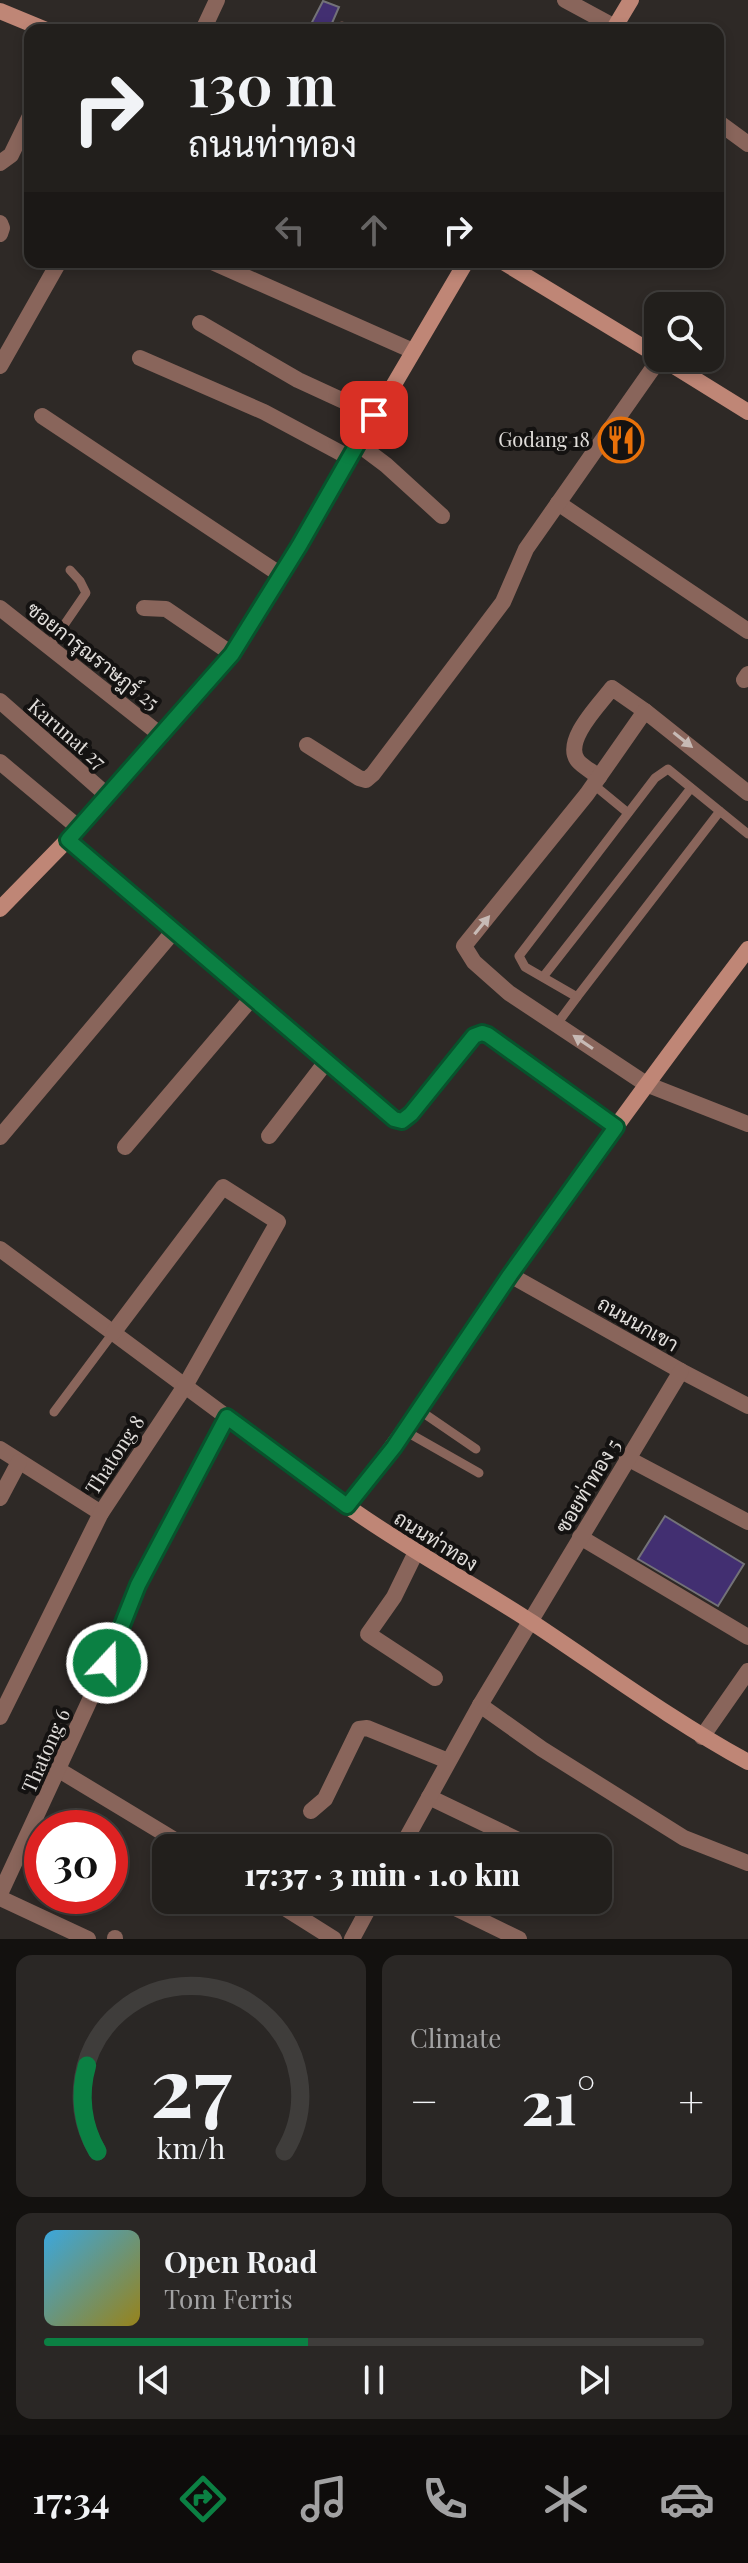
<!DOCTYPE html>
<meta charset="utf-8">
<style>
body{margin:0;font-family:"Playfair Display",Sarabun,serif;background:#2a2725;color:#f1f3f6;height:100vh;display:flex;flex-direction:column;font-size:30px;white-space:nowrap}
*{box-sizing:border-box;margin:0}
p{font-size:26px;color:#a2a2a3}
.icon{flex:none;width:44px;height:44px;fill:none;stroke:currentColor;stroke-width:2;stroke-linecap:round;stroke-linejoin:round}
.map{position:relative;height:1939px;overflow:hidden}
.panel{display:flex;flex-direction:column;gap:16px;padding:16px;background:#13110f;flex:1}
.panel>*{flex:none}
.top-card{position:absolute;left:24px;top:24px;width:700px;height:244px;border-radius:16px;box-shadow:0 4px 12px #0003,0 0 0 2px #3f3d3b;background:#221f1c;color:#f1f3f6;overflow:hidden}
.fabs{position:absolute;left:644px;top:292px;display:grid;gap:16px}
.fabs a{display:grid;place-items:center;width:80px;height:80px;border-radius:16px;background:#221f1c;box-shadow:0 4px 12px #0003,0 0 0 2px #3f3d3b;font-size:40px}
.speed{position:absolute;left:24px;top:1810px;display:flex;gap:16px;font-size:40px;font-weight:700;text-align:center}
.speed>*{display:grid;place-content:center;width:104px;height:104px;border-radius:50%;background:#221f1c;box-shadow:0 4px 12px #0003,0 0 0 2px #3f3d3b;line-height:1}
.speed .limit{border:12px solid #d22;background:#fff;color:#111}
.pin{position:absolute;display:grid;place-items:center;width:68px;height:68px;color:#fff;margin:-34px;border-radius:16px;box-shadow:0 4px 12px #0006}
.me{position:absolute;width:88px;margin:-44px;rotate:21deg;stroke-linejoin:round;filter:drop-shadow(0 0 6px #0008)}
.turn{display:flex;align-items:center;gap:28px;height:168px;padding:0 32px;font-size:36px}
.turn .icon{width:104px;height:104px;stroke-width:2.5}
.turn b{display:block;font-size:56px;line-height:68px}
.lanes{display:flex;align-items:center;height:76px;padding:0 32px;background:#0003;justify-content:center;gap:40px;direction:ltr}
.lanes .off{opacity:.35}
.big{font-size:60px;font-weight:800;line-height:1.1}
.panel .tile{flex:1;display:flex;flex-direction:column;justify-content:center;gap:12px;min-width:0;padding:0 28px;border-radius:16px;background:#2a2725}
.panel .dial{align-items:center;gap:0}
.dial svg{height:208px;overflow:visible;fill:none;stroke:#3f3d3b;stroke-width:7;stroke-linecap:round;text-anchor:middle}
.dial text{fill:#f1f3f6;stroke:none}
.song{display:flex;align-items:center;gap:24px}
.cover{width:96px;height:96px;border-radius:12px;background:linear-gradient(135deg,hsl(200 70% 55%),hsl(50 70% 35%))}
.played{height:8px;border-radius:4px;background:linear-gradient(90deg,#0b8043 40%,#3f3d3b 40%)}
.keys{display:flex;justify-content:space-around;direction:ltr}
.heat{display:flex;justify-content:space-between;align-items:center;font-size:44px;direction:ltr}
.panel .tiles{flex:1;display:grid;gap:16px;grid-template-columns:1fr 1fr}
.tile:last-child{grid-column:span 2}
.trip{position:absolute;left:152px;top:1834px;width:460px;height:80px;border-radius:16px;background:#221f1c;box-shadow:0 4px 12px #0003,0 0 0 2px #3f3d3b;font-weight:800;line-height:80px;text-align:center}
.dock{display:flex;height:128px;justify-content:space-around;align-items:center;background:#0e0c0b;color:#a2a2a3}
.dock .icon{width:56px;height:56px}
.dock .current{color:#0b8043}
.dock b{font-size:36px;color:#f1f3f6}
.map>svg:first-child{display:block}
.building{fill:#422f71;stroke:#737278;stroke-width:2}
.lines{fill:none;stroke-linecap:round;stroke-linejoin:round}
.lane{stroke:#89655b;stroke-width:9}
.street{stroke:#89655b;stroke-width:16}
.secondary{stroke:#bf8676;stroke-width:16}
.oneway{fill:#c7bab5}
.route-casing{stroke:#07532c;stroke-width:20}
.route{stroke:#0b8043;stroke-width:14}
.labels{text-anchor:middle;stroke-width:8;stroke-linejoin:round;paint-order:stroke}
.poi-label{font-size:20px;fill:#e1dedb;stroke:#141211;text-anchor:end}
.street-label{font-size:20px;fill:#e1dedb;stroke:#141211}
</style>
<div class="map">
<svg width="748" height="1939" viewBox="0 0 748 1939">
<rect width="100%" height="100%" fill="#2e2926"/>
<g class="building">
<polygon points="323,1 339,7 329,30 308,30"/>
<polygon points="665,1516 744,1564 718,1606 638,1559"/>
</g>
<g class="lines">
<g class="lane">
<polyline points="340,30 342,26"/>
<polyline points="49,647 86,593 80,581 70,570"/>
<polyline points="594,785 628,813"/>
<polyline points="720,811 577,997 525,967 519,956 655,778 668,769 748,834"/>
<polyline points="543,977 691,788"/>
<polyline points="557,1024 577,997"/>
<polyline points="419,1410 476,1449"/>
<polyline points="54,1412 113,1333"/>
<polyline points="405,1431 479,1473"/>
</g>
<g class="street">
<polyline points="565,0 615,27"/>
<polyline points="203,30 217,0"/>
<polyline points="718,122 748,144"/>
<polyline points="0,163 11,155 30,116"/>
<polyline points="0,223 2,228 0,234"/>
<polyline points="212,262 413,351"/>
<polyline points="200,323 298,380 374,415"/>
<polyline points="140,358 264,412 350,458"/>
<polyline points="0,366 59,262"/>
<polyline points="42,416 281,575"/>
<polyline points="358,444 386,465 442,516"/>
<polyline points="558,503 748,631"/>
<polyline points="0,608 162,736"/>
<polyline points="144,608 166,609 232,654"/>
<polyline points="744,680 748,674"/>
<polyline points="0,701 108,796"/>
<polyline points="307,745 359,778 366,780 373,774 503,602 526,549 660,358"/>
<polyline points="0,762 79,828"/>
<path d="M599,777C593,772 583,767 578,761C562,741 601,703 612,688L645,711"/>
<polyline points="748,793 645,711 587,794 464,946 474,962 509,993 646,1084 748,1124"/>
<polyline points="68,840 394,1119 402,1121 411,1114 474,1036 482,1033 488,1035 616,1127"/>
<polyline points="269,1136 326,1062"/>
<polyline points="0,1137 173,932"/>
<polyline points="125,1147 251,999"/>
<polyline points="0,1249 347,1506"/>
<polyline points="510,1275 681,1371 748,1406"/>
<polyline points="0,1449 101,1513"/>
<polyline points="627,1458 748,1522"/>
<polyline points="0,1498 19,1462"/>
<polyline points="580,1537 748,1637"/>
<polyline points="416,1552 394,1597 368,1634 435,1678"/>
<polyline points="480,1705 542,1749 684,1838 748,1863"/>
<polyline points="0,1717 101,1513 185,1386 278,1222 223,1187 113,1333"/>
<polyline points="702,1737 748,1671"/>
<polyline points="59,1770 188,1848"/>
<polyline points="429,1797 535,1848"/>
<polyline points="311,1811 325,1799 359,1729 367,1728 448,1761"/>
<polyline points="401,1848 480,1705 681,1371"/>
<polyline points="598,1878 599,1879"/>
<polyline points="0,1894 107,1663 138,1585 227,1417"/>
<polyline points="0,1898 88,1939"/>
<polyline points="272,1900 334,1939"/>
<polyline points="439,1900 519,1939"/>
<polyline points="115,1939 115,1938"/>
<polyline points="352,1939 373,1900"/>
</g>
<g class="secondary">
<polyline points="0,11 46,30"/>
<polyline points="613,30 631,0"/>
<polyline points="503,262 658,356"/>
<polyline points="661,358 748,412"/>
<polyline points="0,909 79,828 232,654 299,546 466,262"/>
<path d="M748,949C667,1056 588,1163 512,1273C457,1351 407,1431 347,1506C407,1549 472,1583 533,1623C604,1670 673,1721 748,1762"/>
</g>
</g>
<defs><path id="oneway-solid" d="M-6-.8H1V-3.2L6.5 0L1 3.2V.8H-6Z" transform="scale(2)"/></defs>
<g class="oneway">
<use href="#oneway-solid" transform="translate(683 740) rotate(38)"/>
<use href="#oneway-solid" transform="translate(482 925) rotate(-51)"/>
<use href="#oneway-solid" transform="translate(583 1042) rotate(-146)"/>
</g>
<g class="lines">
<g class="route-casing">
<polyline id="route" points="107,1663 138,1585 227,1417 347,1506 394,1447 510,1275 616,1127 488,1035 482,1033 474,1036 411,1114 402,1121 394,1119 68,840 232,654 299,546 374,415"/>
</g>
<use href="#route" class="route"/>
</g>
<defs>
<g id="restaurant-ring" transform="scale(2.3)"><circle r="9.5" fill="#141211" stroke="#e8710a" stroke-width="1.5"/><path d="M-5-6h1v4h1v-4h1v4h1v-4h1v5L-1.5 .5V6h-2V.5L-5-1ZM5-6V6H3V1.5H1.5Q1.5-4 5-6Z" fill="#e8710a"/></g>
</defs>
<g fill-rule="evenodd">
<use href="#restaurant-ring" x="621" y="440"/>
</g>
<g class="labels">
<g class="poi-label">
<text x="590" y="447">Godang 18</text>
</g>
<g class="street-label">
<text transform="translate(93 656) rotate(38)" y="7">ซอยการุณราษฎร์ 25</text>
<text transform="translate(67 734) rotate(41)" y="7">Karunat 27</text>
<text transform="translate(638 1324) rotate(30)" y="7">ถนนนกเขา</text>
<text transform="translate(115 1455) rotate(-57)" y="7">Thatong 8</text>
<text transform="translate(588 1486) rotate(-59)" y="7">ซอยท่าทอง 5</text>
<text transform="translate(436 1541) rotate(32)" y="7">ถนนท่าทอง</text>
<text transform="translate(46 1751) rotate(-66)" y="7">Thatong 6</text>
</g>
</g>
</svg>
<div class="fabs">
<a><svg class="icon" aria-label="search" viewBox="0 0 24 24"><circle cx="10" cy="10" r="6"/><path d="M15 15l6 6"/></svg></a>
</div>
<div class="speed"><div class="limit">30</div></div>
<div class="pin" style="left:374px;top:415px;background:#d93025"><svg class="icon" aria-label="arrive" viewBox="0 0 24 24"><path d="M6 21V4h12l-3 4 3 4H6"/></svg></div>
<svg class="me" style="left:107px;top:1663px" viewBox="-20 -20 40 40"><circle r="17" fill="#0b8043" stroke="#fff" stroke-width="3"/><path d="M0-11L8 9 0 5-8 9z" fill="#fff"/></svg>
<div class="trip">17:37 · 3 min · 1.0 km</div>
<div class="top-card">
<div class="turn"><svg class="icon" aria-label="right" viewBox="0 0 24 24"><path d="M7 20v-9h11M14 6l5 5-5 5"/></svg><div><b>130 m</b>ถนนท่าทอง</div></div>
<div class="lanes"><svg class="icon off" aria-label="left" viewBox="0 0 24 24"><path d="M17 20v-9H6M10 6l-5 5 5 5"/></svg><svg class="icon off" aria-label="ahead" viewBox="0 0 24 24"><path d="M12 20V5M6 11l6-6 6 6"/></svg><svg class="icon" aria-label="right" viewBox="0 0 24 24"><path d="M7 20v-9h11M14 6l5 5-5 5"/></svg></div>
</div>
</div>
<section class="panel">
<div class="tiles">
<div class="tile dial"><svg viewBox="0 0 100 80">
<path d="M14 69A42 42 0 1 1 86 69"/>
<path d="M14 69A42 42 0 0 1 10 36" stroke="#0b8043"/>
<text x="50" y="56" font-size="32" font-weight="700">27</text>
<text x="50" y="72" font-size="11">km/h</text>
</svg></div>
<div class="tile"><p>Climate</p>
<div class="heat"><a>−</a><b class="big">21°</b><a>+</a></div>
</div>
<div class="tile">
<div class="song"><i class="cover"></i><div><b>Open Road</b><p>Tom Ferris</p></div></div>
<div class="played"></div>
<div class="keys"><svg class="icon" aria-label="previous" viewBox="0 0 24 24"><path d="M18 5L8 12l10 7zM5 5v14"/></svg><svg class="icon" aria-label="pause" viewBox="0 0 24 24"><path d="M8 5v14M16 5v14"/></svg><svg class="icon" aria-label="next" viewBox="0 0 24 24"><path d="M6 5l10 7-10 7zM19 5v14"/></svg></div>
</div>
</div>
</section>
<nav class="dock">
<b>17:34</b>
<svg class="icon current" aria-label="directions" viewBox="0 0 24 24"><path d="M12 3l9 9-9 9-9-9zM9 14v-3h6M13 9l2 2-2 2"/></svg>
<svg class="icon" aria-label="music" viewBox="0 0 24 24"><path d="M9 18V5l10-2v13"/><circle cx="6" cy="18" r="3"/><circle cx="16" cy="16" r="3"/></svg>
<svg class="icon" aria-label="phone" viewBox="0 0 24 24"><path d="M5 4h4l2 5-3 2q2 4 5 5l2-3 5 2v4C11 20 4 13 5 4z"/></svg>
<svg class="icon" aria-label="climate" viewBox="0 0 24 24"><path d="M12 3v18M4 7l16 10M4 17L20 7"/></svg>
<svg class="icon" aria-label="car" viewBox="0 0 24 24"><path d="M5 17H2v-5l4-1 3-4h7l3 4 3 1v5h-3M9 17h6M6 11h13"/><circle cx="7" cy="17" r="2"/><circle cx="17" cy="17" r="2"/></svg>
</nav>
